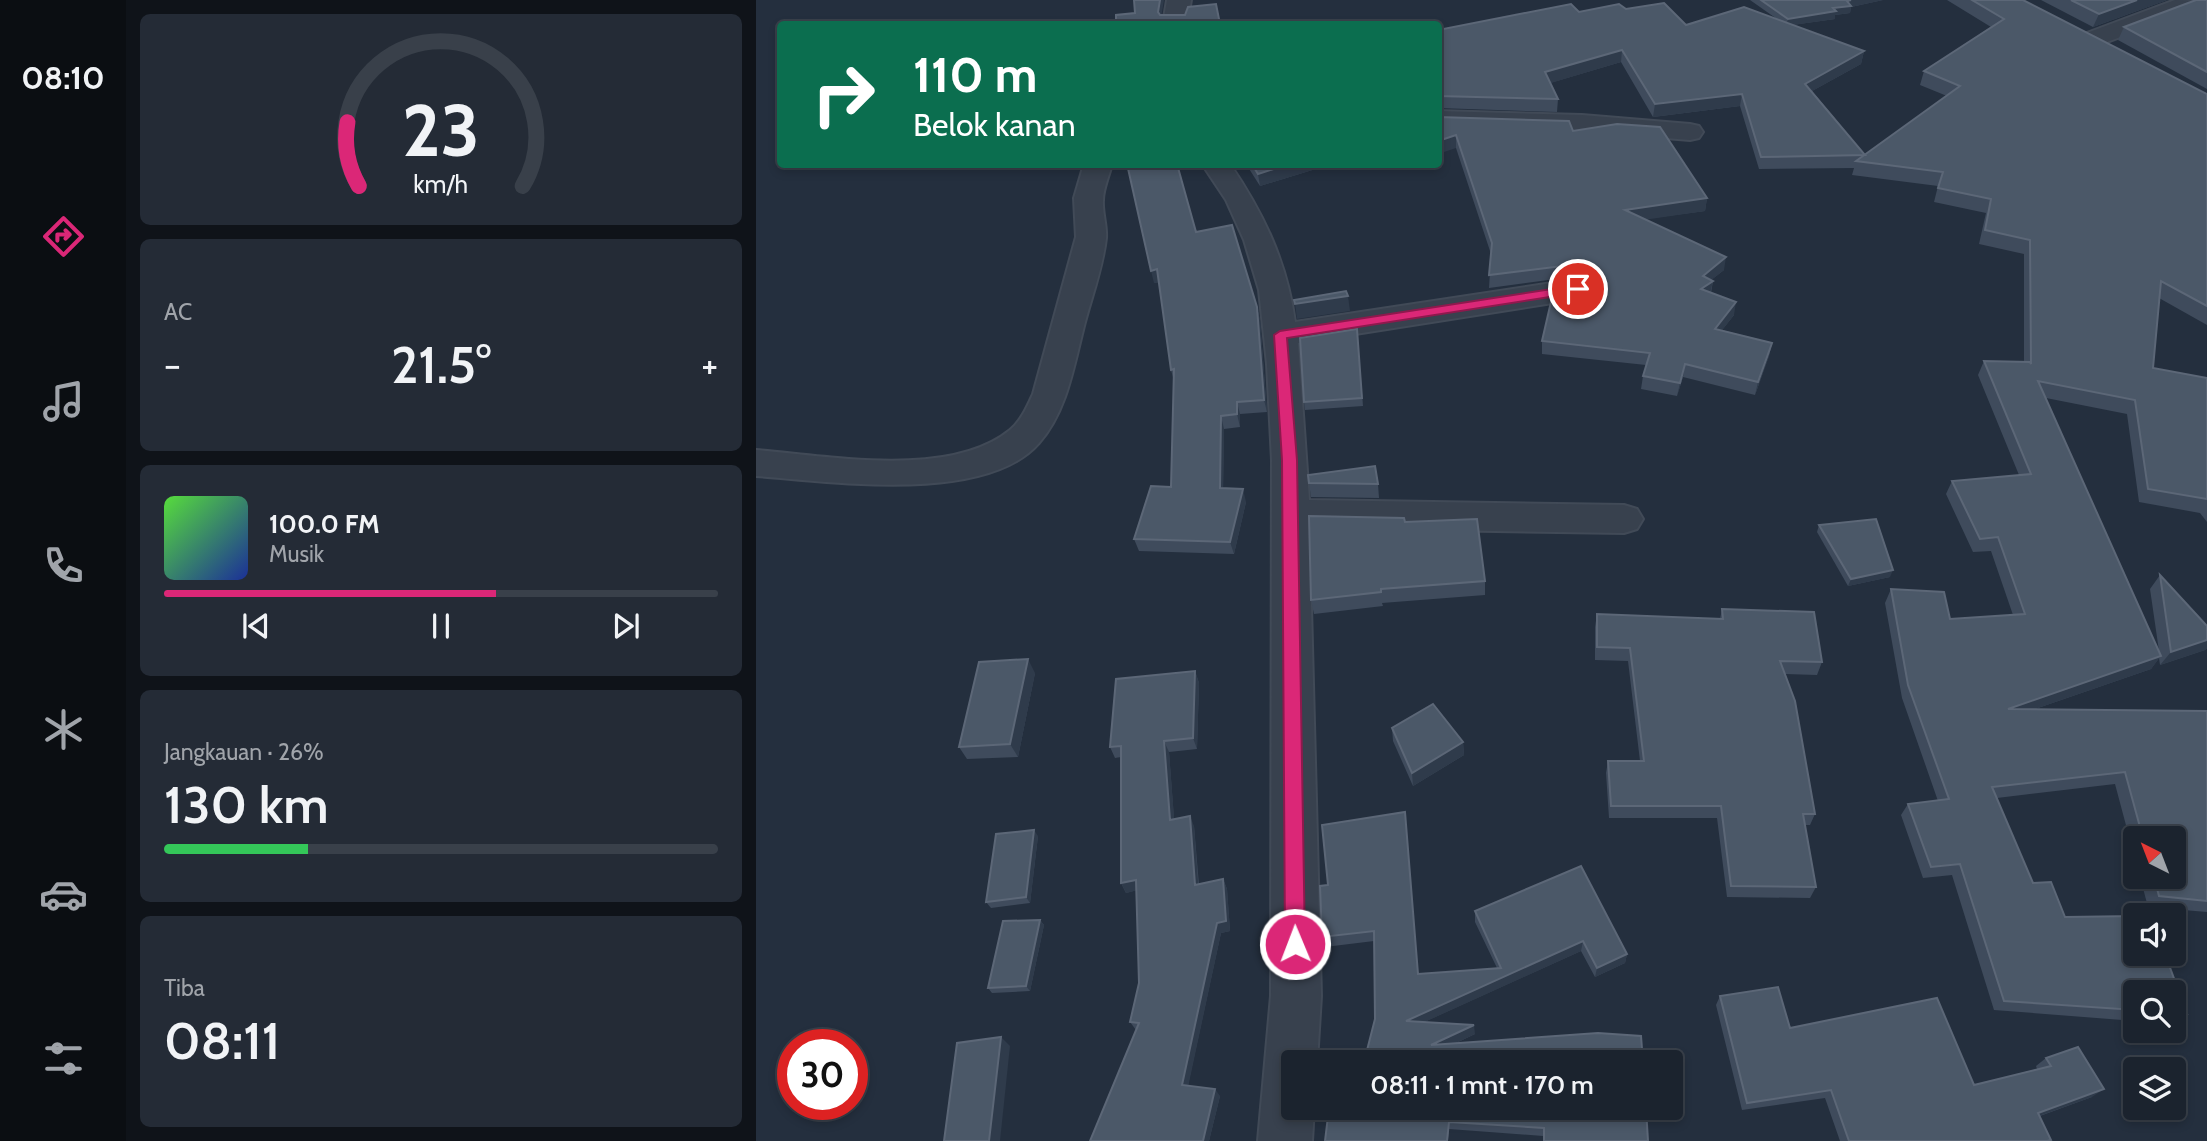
<!DOCTYPE html>
<html lang="id">
<meta charset="utf-8">
<style>
body{margin:0;font-family:Cabin,sans-serif;background:#242b36;color:#f1f3f6;height:100vh;display:flex;flex-direction:column;font-size:26px;white-space:nowrap}
*{box-sizing:border-box;margin:0}
p{font-size:23px;color:#a0a4aa}
.icon{flex:none;width:38px;height:38px;fill:none;stroke:currentColor;stroke-width:2;stroke-linecap:round;stroke-linejoin:round}
.map{position:relative;flex:1;overflow:hidden}
.side{display:flex;flex-direction:column;gap:14px;padding:14px;background:#0f1319;width:630px}
.side>*{flex:none}
.guide{position:absolute;left:21px;top:21px;width:665px;height:147px;border-radius:7px;box-shadow:0 4px 10px #0003,0 0 0 2px #39404a;background:#0b6e4f;color:#fff;overflow:hidden}
.needle{width:46px;rotate:318deg}
.controls{position:absolute;left:1367px;top:826px;display:grid;gap:14px}
.controls a{display:grid;place-items:center;width:63px;height:63px;border-radius:7px;background:#1b232e;box-shadow:0 4px 10px #0003,0 0 0 2px #39404a;font-size:35px}
.speed{position:absolute;left:21px;top:1029px;display:flex;gap:14px;font-size:35px;font-weight:700;text-align:center}
.speed>*{display:grid;place-content:center;width:91px;height:91px;border-radius:50%;background:#1b232e;box-shadow:0 4px 10px #0003,0 0 0 2px #39404a;line-height:1}
.speed .limit{border:10px solid #d22;background:#fff;color:#111}
.pin{position:absolute;display:grid;place-items:center;width:60px;height:60px;color:#fff;margin:-30px;border:4px solid #fff;border-radius:50%;box-shadow:0 2px 7px #0007}
.me{position:absolute;width:77px;margin:-38px;rotate:359deg;stroke-linejoin:round;filter:drop-shadow(0 0 5px #0008)}
.turn{display:flex;align-items:center;gap:24px;height:147px;padding:0 21px;font-size:32px}
.turn .icon{width:91px;height:91px;stroke-width:2.5}
.turn b{display:block;font-size:49px;line-height:60px}
.big{font-size:52px;font-weight:600;line-height:1.1}
.side .card{flex:1;display:flex;flex-direction:column;justify-content:center;gap:10px;min-width:0;padding:0 24px;border-radius:10px;background:#242b36}
.side .dial{align-items:center;gap:0}
.dial svg{height:182px;overflow:visible;fill:none;stroke:#39404a;stroke-width:7;stroke-linecap:round;text-anchor:middle}
.dial text{fill:#f1f3f6;stroke:none}
.song{display:flex;align-items:center;gap:21px}
.cover{width:84px;height:84px;border-radius:10px;background:linear-gradient(135deg,hsl(110 70% 55%),hsl(230 70% 35%))}
.played{height:7px;border-radius:4px;background:linear-gradient(90deg,#db2777 60%,#39404a 60%)}
.keys{display:flex;justify-content:space-around;direction:ltr}
.heat{display:flex;justify-content:space-between;align-items:center;font-size:38px;direction:ltr}
.charge{height:10px;border-radius:5px;background:linear-gradient(90deg,#34c759 26%,#39404a 0)}
.trip{position:absolute;left:525px;top:1050px;width:402px;height:70px;border-radius:7px;background:#1b232e;box-shadow:0 4px 10px #0003,0 0 0 2px #39404a;font-weight:600;line-height:70px;text-align:center}
main{display:flex;flex:1;min-height:0}
.menu{display:flex;flex-direction:column;width:126px;justify-content:space-around;align-items:center;background:#0b0e12;color:#a0a4aa}
.menu .icon{width:49px;height:49px}
.menu .selected{color:#db2777}
.menu b{font-size:32px;color:#f1f3f6}
.map>svg:first-child{display:block}
.lines{fill:none;stroke-linecap:round;stroke-linejoin:round}
.minor-casing{stroke:#414a57;stroke-width:4}
.minor{fill:#38414e;fill-rule:evenodd}
.wall{fill:#3f4b5c}
.shaded-wall{fill:#2f3b4b}
.building{fill:#4b5868;stroke:#5c6777;stroke-width:2}
.route{fill:#db2777;stroke:#8e194d;stroke-width:2}
</style>
<main>
<nav class="menu">
<b>08:10</b>
<svg class="icon selected" aria-label="directions" viewBox="0 0 24 24"><path d="M12 3l9 9-9 9-9-9zM9 14v-3h6M13 9l2 2-2 2"/></svg>
<svg class="icon" aria-label="music" viewBox="0 0 24 24"><path d="M9 18V5l10-2v13"/><circle cx="6" cy="18" r="3"/><circle cx="16" cy="16" r="3"/></svg>
<svg class="icon" aria-label="phone" viewBox="0 0 24 24"><path d="M5 4h4l2 5-3 2q2 4 5 5l2-3 5 2v4C11 20 4 13 5 4z"/></svg>
<svg class="icon" aria-label="climate" viewBox="0 0 24 24"><path d="M12 3v18M4 7l16 10M4 17L20 7"/></svg>
<svg class="icon" aria-label="car" viewBox="0 0 24 24"><path d="M5 17H2v-5l4-1 3-4h7l3 4 3 1v5h-3M9 17h6M6 11h13"/><circle cx="7" cy="17" r="2"/><circle cx="17" cy="17" r="2"/></svg>
<svg class="icon" aria-label="filters" viewBox="0 0 24 24"><path d="M4 7h16M4 17h16"/><circle cx="9" cy="7" r="2"/><circle cx="15" cy="17" r="2"/></svg>
</nav>
<section class="side">
<div class="card dial"><svg viewBox="0 0 100 80">
<path d="M14 69A42 42 0 1 1 86 69"/>
<path d="M14 69A42 42 0 0 1 9 41" stroke="#db2777"/>
<text x="50" y="56" font-size="32" font-weight="700">23</text>
<text x="50" y="72" font-size="11">km/h</text>
</svg></div>
<div class="card"><p>AC</p>
<div class="heat"><a>−</a><b class="big">21.5°</b><a>+</a></div>
</div>
<div class="card">
<div class="song"><i class="cover"></i><div><b>100.0 FM</b><p>Musik</p></div></div>
<div class="played"></div>
<div class="keys"><svg class="icon" aria-label="previous" viewBox="0 0 24 24"><path d="M18 5L8 12l10 7zM5 5v14"/></svg><svg class="icon" aria-label="pause" viewBox="0 0 24 24"><path d="M8 5v14M16 5v14"/></svg><svg class="icon" aria-label="next" viewBox="0 0 24 24"><path d="M6 5l10 7-10 7zM19 5v14"/></svg></div>
</div>
<div class="card"><p>Jangkauan · 26%</p><b class="big">130 km</b><div class="charge"></div></div>
<div class="card"><p>Tiba</p><b class="big">08:11</b></div>
</section>
<div class="map">
<svg width="1451" height="1141" viewBox="0 0 1451 1141">
<rect width="100%" height="100%" fill="#242f3e"/>
<g class="lines">
<g class="minor-casing">
<g id="minor">
<polygon points="411,0 435,0 431,24 407,24"/>
<polygon points="1419,0 1451,1 1448,5 1346,44 1328,44 1325,39 1328,34"/>
<polygon points="682,111 826,115 934,124 943,126 947,132 943,138 934,140 826,131 682,127"/>
<path d="M328,164H356C353,176 347,189 347,200C346,213 351,225 350,238C347,268 334,301 327,330C317,370 310,412 283,443C229,505 73,481 0,476V450C72,456 194,479 254,430C265,421 271,407 277,394L320,237L318,198Z"/>
<path d="M446,164H474C508,214 531,263 539,322L822,279L833,282L838,289L833,296L822,299L542,343L553,500L868,505L881,509L887,519L881,529L868,533L553,528L565,996L561,1062H537V1108H558L556,1141H502L515,996L516,460L511,364L503,290L488,240L470,200Z"/>
</g>
</g>
<use href="#minor" class="minor"/>
</g>
<g class="wall">
<polygon points="994,0 1127,0 1095,7 1094,13 1079,15 1079,19 1036,25 1108,51 1105,64 1056,91 1109,155 1191,96 1164,85 1168,71 1235,27 1191,0 1267,0 1451,94 1451,325 1403,298 1397,368 1451,378 1451,522 1444,513 1383,502 1371,414 1290,398 1403,651 1394,589 1404,575 1451,626 1451,648 1449,650 1404,665 1403,658 1395,669 1279,709 1451,711 1451,912 1392,907 1384,877 1418,877 1418,838 1379,838 1379,859 1359,784 1241,798 1277,883 1295,882 1309,917 1379,916 1379,954 1409,954 1431,1014 1418,1024 1418,992 1379,992 1379,1021 1238,1010 1196,875 1167,878 1145,815 1152,804 1182,801 1146,698 1129,603 1135,589 1188,592 1194,619 1257,615 1235,551 1217,552 1190,494 1196,481 1263,475 1222,375 1228,361 1268,361 1268,254 1223,244 1230,213 1178,202 1182,186 1096,175 1098,168 1003,169 984,106 897,117 865,62 794,83 802,99 801,112 682,108 682,30 815,4 823,12 863,4 870,9 908,3 930,25 988,7 1021,19"/>
<polygon points="1285,0 1411,0 1337,27"/>
<polygon points="1451,0 1451,89 1362,40 1368,27"/>
<polygon points="682,117 817,131 951,198 949,211 889,219 968,270 955,280 957,281 955,293 978,315 966,330 1016,343 1013,356 999,395 927,377 921,396 885,389 887,376 890,365 786,354 786,341 836,283 834,279 822,276 733,288 735,254 700,148"/>
<polygon points="490,164 576,164 504,186"/>
<polygon points="440,232 501,307 504,320 511,412 484,414 484,427 468,429 467,488 490,502 478,554 383,551 378,539 415,487 418,381 415,370 403,282 398,283"/>
<polygon points="601,329 607,406 549,410 548,402"/>
<polygon points="553,483 622,484 623,498 555,497"/>
<polygon points="649,522 729,581 729,595 626,603 627,606 558,614 555,600"/>
<polygon points="1063,525 1134,577 1092,586 1061,532"/>
<polygon points="966,609 1066,662 1061,675 1029,674 1059,814 1054,825 1049,825 1060,887 1054,898 971,897 961,818 853,818 850,773 852,761 884,761 872,661 839,660 839,627 841,614 964,619"/>
<polygon points="439,671 443,683 441,749 413,752 418,819 438,826 443,885 467,879 471,889 474,931 465,933 432,1085 464,1096 453,1141 334,1141 380,1030 374,1022 383,983 381,890 370,893 365,883 365,757 359,758 354,747"/>
<polygon points="279,673 262,757 211,759 203,747"/>
<polygon points="636,728 707,742 708,755 657,786 637,741"/>
<polygon points="282,836 274,903 235,908 230,902"/>
<polygon points="572,885 663,974 741,968 719,922 719,911 871,954 869,963 839,977 825,951 668,1022 719,1034 698,1044 608,1062 619,1019 618,941 569,947 566,937"/>
<polygon points="284,920 288,925 274,991 236,993 232,988"/>
<polygon points="964,996 1034,1028 1218,1085 1281,1069 1280,1066 1290,1058 1336,1097 1284,1116 1294,1141 1084,1141 1069,1098 986,1110 960,1005"/>
<polygon points="573,1108 890,1108 892,1141 787,1141 787,1136 693,1129 692,1141 569,1141"/>
</g>
<g class="shaded-wall">
<polygon points="404,0 408,0 404,24 402,12"/>
<polygon points="1095,0 1127,0 1095,7 1094,13 1079,15 1079,19 1030,26 1032,19 1077,8 1091,1"/>
<polygon points="1381,0 1411,0 1337,27 1343,14"/>
<polygon points="866,50 865,62 788,85 789,72"/>
<polygon points="1108,51 1105,64 1047,96 1049,84"/>
<polygon points="986,94 984,106 897,117 899,104"/>
<polygon points="700,135 700,148 682,154 682,141"/>
<polygon points="533,164 576,164 504,186 502,174"/>
<polygon points="951,198 949,211 867,223 869,210"/>
<polygon points="970,257 968,270 944,289 947,276"/>
<polygon points="401,269 405,282 398,283 395,271"/>
<polygon points="957,281 954,294 945,289"/>
<polygon points="592,296 594,311 541,319 539,304"/>
<polygon points="980,302 978,315 957,342 959,329"/>
<polygon points="501,307 504,320 511,412 508,400"/>
<polygon points="1016,343 1013,356 999,395 1002,382"/>
<polygon points="929,364 927,377 921,396 924,383"/>
<polygon points="481,402 484,414 484,427 481,414"/>
<polygon points="465,416 468,429 467,501 464,488"/>
<polygon points="487,489 490,502 478,554 474,542"/>
<polygon points="1137,570 1134,577 1092,586 1095,579"/>
<polygon points="1451,640 1451,648 1449,650 1404,665 1415,652"/>
<polygon points="1405,656 1395,669 1244,721 1252,709"/>
<polygon points="272,659 279,673 262,757 254,744"/>
<polygon points="439,671 443,683 441,749 437,738"/>
<polygon points="408,741 413,752 419,830 414,820"/>
<polygon points="707,742 708,755 657,786 656,773"/>
<polygon points="434,816 438,826 443,895 439,885"/>
<polygon points="278,830 282,836 274,903 270,897"/>
<polygon points="467,879 471,889 474,931 465,933 431,1092 426,1085"/>
<polygon points="380,880 386,889 370,893 365,883"/>
<polygon points="284,920 288,925 274,991 270,986"/>
<polygon points="827,941 825,951 651,1030 650,1021"/>
<polygon points="871,954 869,963 839,977 841,968"/>
<polygon points="718,1025 719,1034 676,1054 675,1045"/>
<polygon points="245,1037 254,1046 244,1141 233,1141"/>
<polygon points="459,1089 464,1096 453,1141 447,1141"/>
<polygon points="1348,1089 1336,1097 1272,1120 1282,1113"/>
</g>
<g class="building">
<polygon points="378,0 404,0 402,12 404,15 429,15 432,7 460,4 464,24 360,24 360,15 379,13"/>
<polygon points="1005,0 1095,0 1091,1 1095,6 1077,8 1080,11 1032,19"/>
<polygon points="1216,0 1267,0 1451,94 1451,306 1405,281 1397,368 1451,378 1451,499 1392,489 1379,400 1282,381 1405,656 1252,709 1451,711 1451,901 1403,896 1398,877 1418,877 1418,838 1387,838 1369,772 1236,787 1277,883 1295,882 1309,917 1379,916 1379,954 1409,954 1431,1014 1418,1013 1418,992 1379,992 1379,1010 1248,1001 1204,864 1175,867 1152,804 1193,799 1152,685 1135,589 1188,592 1194,619 1269,614 1242,537 1224,539 1196,481 1275,474 1228,361 1274,362 1275,364 1274,240 1229,230 1235,199 1182,188 1187,172 1100,161 1204,86 1168,71 1248,19"/>
<polygon points="1315,0 1381,0 1343,14"/>
<polygon points="1440,0 1451,0 1451,72 1368,27"/>
<polygon points="908,3 930,25 988,7 1108,51 1049,84 1109,155 1005,157 986,94 899,104 866,50 789,72 802,99 682,96 682,30 815,4 823,12 863,4 870,9"/>
<polygon points="682,117 813,121 817,131 861,124 904,127 951,198 869,210 970,257 947,276 957,281 945,289 980,302 959,329 1016,343 1002,382 929,364 924,383 887,376 894,353 786,341 797,293 835,286 841,275 835,267 823,264 733,275 736,243 700,135 682,141"/>
<polygon points="371,164 421,164 440,232 476,225 501,307 508,400 481,402 481,414 465,416 464,488 487,489 474,542 378,539 395,486 415,487 418,369 415,370 401,269 395,271"/>
<polygon points="496,164 533,164 502,174"/>
<polygon points="590,291 592,296 539,304 538,300"/>
<polygon points="601,329 606,398 548,402 544,338"/>
<polygon points="619,466 622,484 553,483 552,475"/>
<polygon points="553,516 648,518 649,522 721,519 729,581 625,589 625,592 555,600"/>
<polygon points="1120,519 1137,570 1095,579 1063,525"/>
<polygon points="1404,575 1451,626 1451,640 1415,652"/>
<polygon points="966,609 1058,612 1066,662 1024,661 1039,701 1059,814 1047,814 1060,887 975,886 965,806 855,806 852,761 888,761 874,648 841,647 841,614 967,619"/>
<polygon points="272,659 254,744 203,747 223,662"/>
<polygon points="439,671 437,738 408,741 414,820 434,816 439,885 467,879 470,921 461,923 426,1085 459,1089 447,1141 334,1141 383,1023 374,1022 383,983 380,880 365,883 365,746 354,747 360,679"/>
<polygon points="677,704 707,742 656,773 636,728"/>
<polygon points="649,812 662,974 745,968 719,911 825,866 871,954 841,968 827,941 650,1021 718,1025 675,1045 842,1033 885,1036 887,1062 608,1062 619,1019 618,931 566,937 564,886 572,885 566,825"/>
<polygon points="278,830 270,897 230,902 240,834"/>
<polygon points="284,920 270,986 232,988 247,921"/>
<polygon points="1022,987 1034,1028 1181,998 1218,1085 1295,1066 1290,1058 1322,1047 1348,1089 1282,1113 1295,1140 1291,1141 1093,1141 1075,1090 991,1103 964,996"/>
<polygon points="245,1037 233,1141 188,1141 201,1043"/>
<polygon points="573,1108 890,1108 892,1141 788,1141 788,1128 693,1122 691,1141 569,1141"/>
</g>
<polygon class="route" points="822,285 828,289 826,292 531,338 541,460 549,944 546,951 539,953 532,951 529,944 526,460 518,335 524,331"/>
</svg>
<div class="controls">
<a><svg class="needle" viewBox="-14 -14 28 28"><path d="M0-13l5 13h-10z" fill="#e53935"/><path d="M0 13l5-13h-10z" fill="#a0a4aa"/></svg></a>
<a><svg class="icon" aria-label="sound" viewBox="0 0 24 24"><path d="M4 9h4l5-4v14l-5-4H4zM17 9q2 3 0 6"/></svg></a>
<a><svg class="icon" aria-label="search" viewBox="0 0 24 24"><circle cx="10" cy="10" r="6"/><path d="M15 15l6 6"/></svg></a>
<a><svg class="icon" aria-label="layers" viewBox="0 0 24 24"><path d="M12 4l9 5-9 5-9-5zM3 14l9 5 9-5"/></svg></a>
</div>
<div class="speed"><div class="limit">30</div></div>
<div class="pin" style="left:822px;top:289px;background:#d93025"><svg class="icon" aria-label="arrive" viewBox="0 0 24 24"><path d="M6 21V4h12l-3 4 3 4H6"/></svg></div>
<svg class="me" style="left:539px;top:944px" viewBox="-20 -20 40 40"><circle r="17" fill="#db2777" stroke="#fff" stroke-width="3"/><path d="M0-11L8 9 0 5-8 9z" fill="#fff"/></svg>
<div class="trip">08:11 · 1 mnt · 170 m</div>
<div class="guide">
<div class="turn"><svg class="icon" aria-label="right" viewBox="0 0 24 24"><path d="M7 20v-9h11M14 6l5 5-5 5"/></svg><div><b>110 m</b>Belok kanan</div></div>
</div>
</div>
</main>
